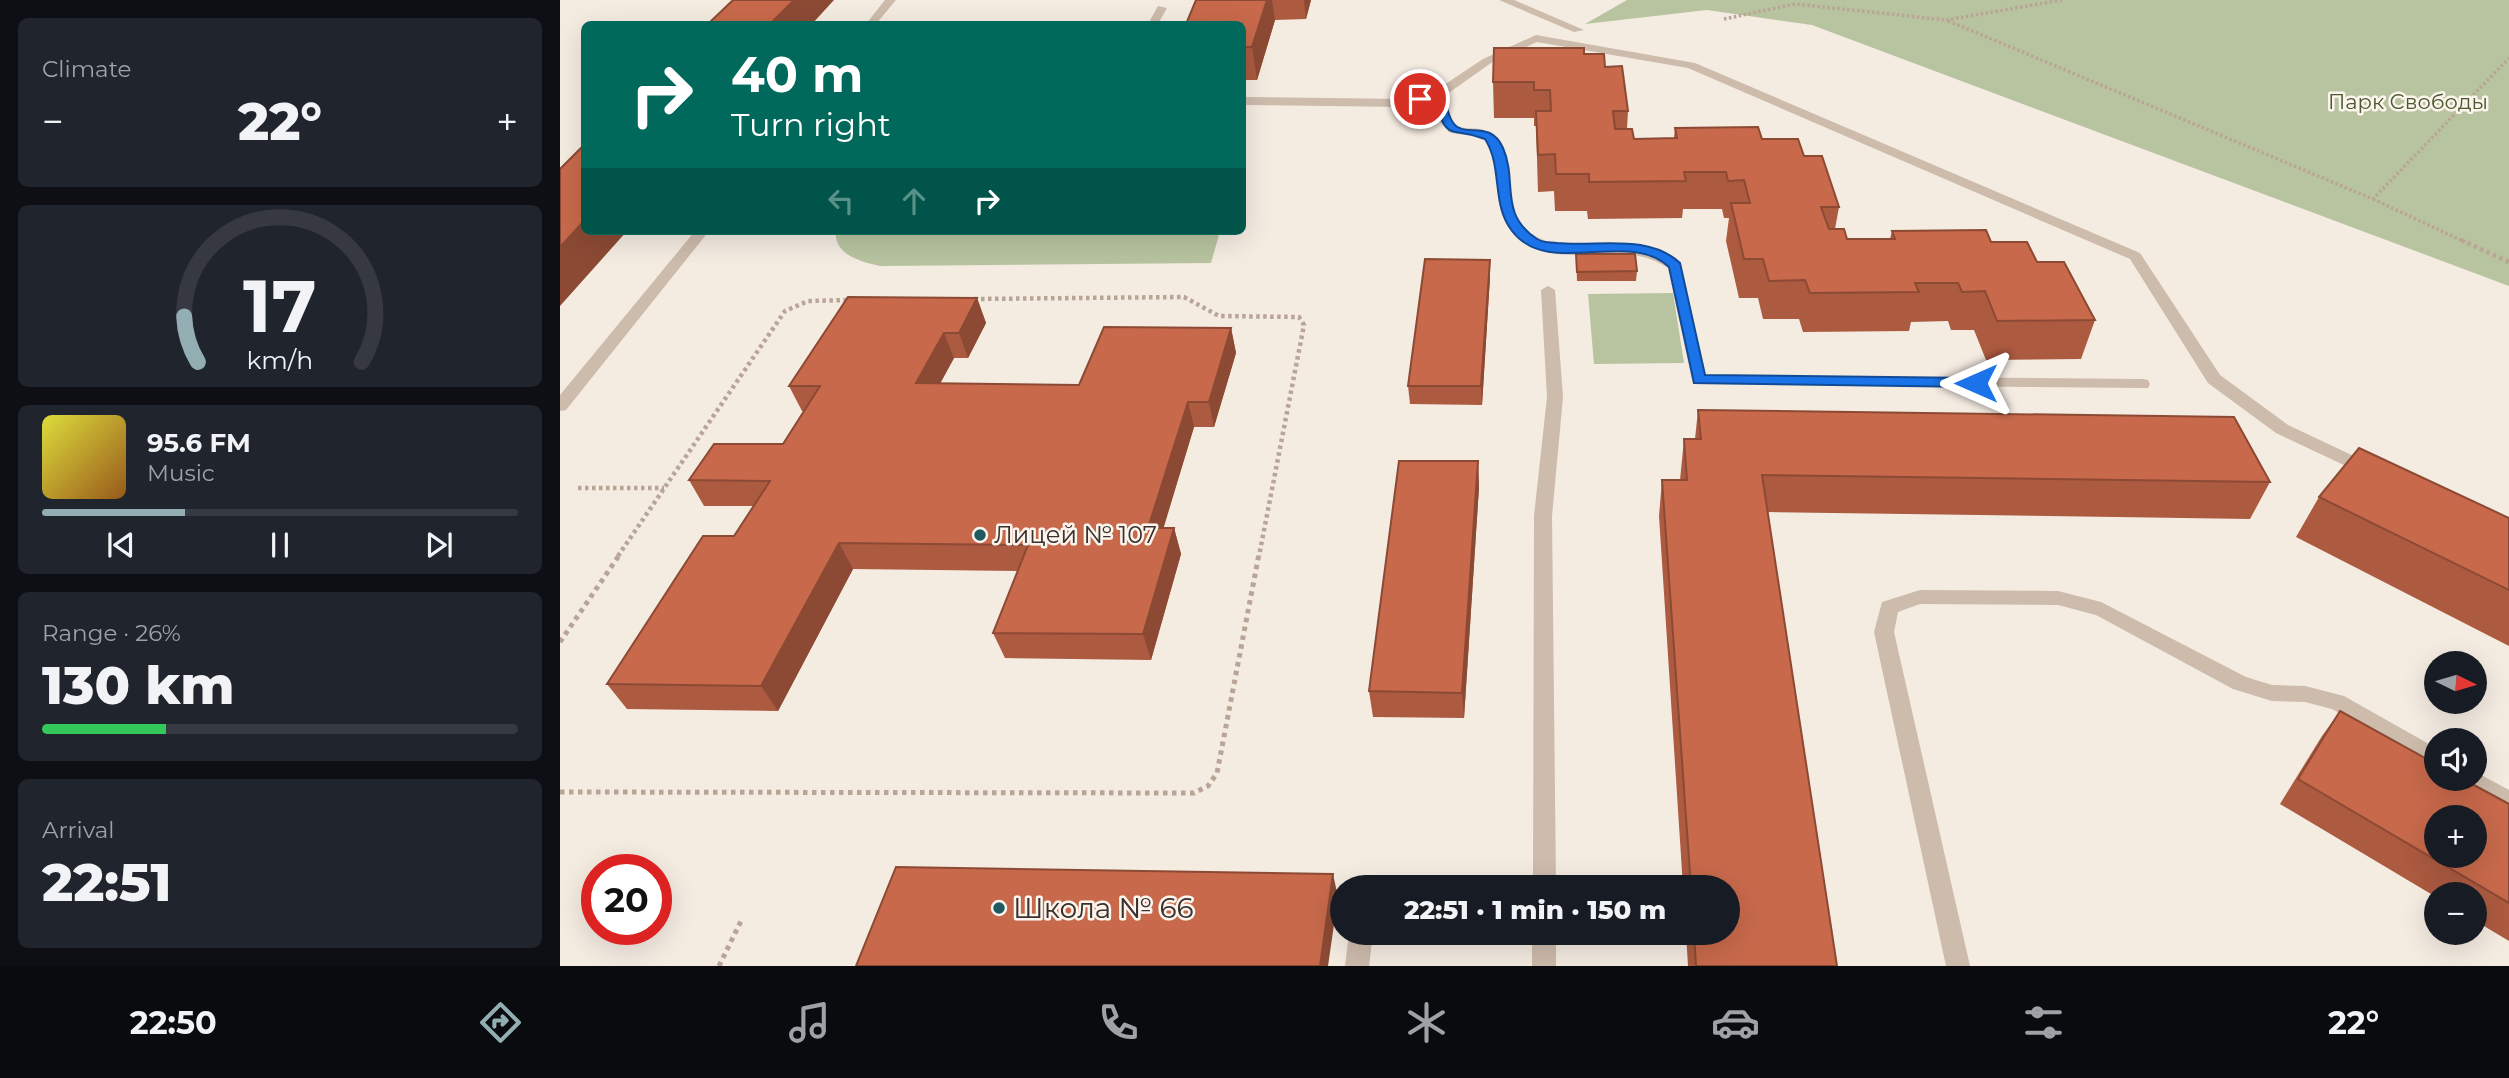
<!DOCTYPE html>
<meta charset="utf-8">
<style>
body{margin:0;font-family:Montserrat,sans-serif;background:#20242c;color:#f1f3f6;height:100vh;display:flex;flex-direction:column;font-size:26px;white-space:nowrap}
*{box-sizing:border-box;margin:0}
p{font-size:23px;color:#9ea1a6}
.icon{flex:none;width:38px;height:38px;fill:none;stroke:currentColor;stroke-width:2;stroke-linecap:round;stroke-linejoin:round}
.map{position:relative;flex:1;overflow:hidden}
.sheet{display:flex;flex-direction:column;gap:18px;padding:18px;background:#0d0f14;width:560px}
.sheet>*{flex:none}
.banner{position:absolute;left:21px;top:21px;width:665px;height:214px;border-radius:10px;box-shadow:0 7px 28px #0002;background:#00695c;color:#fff;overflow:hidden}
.needle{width:46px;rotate:95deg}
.buttons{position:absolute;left:1864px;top:651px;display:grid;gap:14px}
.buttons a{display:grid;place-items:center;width:63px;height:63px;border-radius:50%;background:#171b24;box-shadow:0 7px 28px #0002;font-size:35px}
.speed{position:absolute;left:21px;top:854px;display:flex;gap:14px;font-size:35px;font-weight:700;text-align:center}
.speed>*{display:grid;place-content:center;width:91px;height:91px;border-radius:50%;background:#171b24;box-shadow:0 7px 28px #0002;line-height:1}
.speed .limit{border:10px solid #d22;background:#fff;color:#111}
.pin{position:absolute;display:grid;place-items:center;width:60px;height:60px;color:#fff;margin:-30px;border:4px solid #fff;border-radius:50%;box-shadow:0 2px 7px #0007}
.me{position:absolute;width:77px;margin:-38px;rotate:270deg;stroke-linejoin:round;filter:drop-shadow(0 0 5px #0008)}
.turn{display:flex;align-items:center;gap:24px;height:147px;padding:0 35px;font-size:32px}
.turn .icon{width:91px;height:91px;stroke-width:2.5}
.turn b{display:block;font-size:49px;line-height:60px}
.lanes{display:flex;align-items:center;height:66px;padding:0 35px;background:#0003;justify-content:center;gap:35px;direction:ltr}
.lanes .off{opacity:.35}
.big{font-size:52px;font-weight:800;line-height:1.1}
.sheet .card{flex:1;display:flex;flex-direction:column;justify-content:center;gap:10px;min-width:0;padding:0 24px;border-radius:10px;background:#20242c}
.sheet .dial{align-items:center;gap:0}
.dial svg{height:182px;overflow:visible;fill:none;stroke:#363941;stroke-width:7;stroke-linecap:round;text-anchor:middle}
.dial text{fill:#f1f3f6;stroke:none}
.song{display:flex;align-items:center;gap:21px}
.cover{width:84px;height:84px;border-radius:10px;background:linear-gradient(135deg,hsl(60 70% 55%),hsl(30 70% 35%))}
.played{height:7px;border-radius:4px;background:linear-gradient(90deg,#92aeb2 30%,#363941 30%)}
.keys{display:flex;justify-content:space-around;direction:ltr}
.heat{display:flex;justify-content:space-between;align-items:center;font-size:38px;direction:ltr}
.charge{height:10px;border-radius:5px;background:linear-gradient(90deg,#34c759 26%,#363941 0)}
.trip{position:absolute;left:770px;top:875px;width:410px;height:70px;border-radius:35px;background:#171b24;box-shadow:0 7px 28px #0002;font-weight:800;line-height:70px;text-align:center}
.tab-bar{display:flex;height:112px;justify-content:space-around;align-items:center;background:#090b0e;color:#9ea1a6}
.tab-bar .icon{width:49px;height:49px}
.tab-bar .on{color:#92aeb2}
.tab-bar b{font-size:32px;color:#f1f3f6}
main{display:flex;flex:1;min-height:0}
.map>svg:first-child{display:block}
.green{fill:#b8c4a0}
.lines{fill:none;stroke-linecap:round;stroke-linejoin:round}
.path-far2{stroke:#b9a596;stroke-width:3.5;stroke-dasharray:2.5 2.5;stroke-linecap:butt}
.path-far1{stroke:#b9a596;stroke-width:4.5;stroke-dasharray:3.5 3.5;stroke-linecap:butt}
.path{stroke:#b9a596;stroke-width:5;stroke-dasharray:4.5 4.5;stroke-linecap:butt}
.lane{fill:#cdbbac;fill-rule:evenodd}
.street{fill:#cdbbac;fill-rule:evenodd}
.wall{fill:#ac5a40}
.shaded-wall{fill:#8c4a34}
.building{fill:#c8694b;stroke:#8c4a34;stroke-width:2;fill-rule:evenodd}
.route{fill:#1a73e8;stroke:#114b97;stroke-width:2}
.poi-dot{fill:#1f5a5e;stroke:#fbf5ee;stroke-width:2.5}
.labels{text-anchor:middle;stroke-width:5;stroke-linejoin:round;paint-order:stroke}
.far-park-label{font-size:21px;fill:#4a5a2e;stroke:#fbf5ee}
.poi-label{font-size:24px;fill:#3b302b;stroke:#fbf5ee;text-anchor:start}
.near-poi-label{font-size:28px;fill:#3b302b;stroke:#fbf5ee;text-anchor:start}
</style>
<main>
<section class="sheet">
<div class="card"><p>Climate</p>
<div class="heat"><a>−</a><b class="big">22°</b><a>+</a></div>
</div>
<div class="card dial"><svg viewBox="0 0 100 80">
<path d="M14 69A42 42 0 1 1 86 69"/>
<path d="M14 69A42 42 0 0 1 8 49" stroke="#92aeb2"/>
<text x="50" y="56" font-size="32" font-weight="700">17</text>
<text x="50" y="72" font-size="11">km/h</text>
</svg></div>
<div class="card">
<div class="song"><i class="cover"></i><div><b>95.6 FM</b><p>Music</p></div></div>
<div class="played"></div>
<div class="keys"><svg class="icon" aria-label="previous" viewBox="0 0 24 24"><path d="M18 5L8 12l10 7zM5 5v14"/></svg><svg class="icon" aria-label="pause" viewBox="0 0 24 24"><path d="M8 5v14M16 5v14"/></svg><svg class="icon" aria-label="next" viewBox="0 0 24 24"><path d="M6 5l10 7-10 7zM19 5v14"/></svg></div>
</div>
<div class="card"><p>Range · 26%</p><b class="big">130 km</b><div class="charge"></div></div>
<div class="card"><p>Arrival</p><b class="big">22:51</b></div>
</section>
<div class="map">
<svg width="1949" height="966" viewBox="0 0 1949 966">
<rect width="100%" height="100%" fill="#f4ebe1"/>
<g class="green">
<polygon points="1067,0 1949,0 1949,286 1252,25 1147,10 1025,24"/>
<path d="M276,231H660L651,263L320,266C302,262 273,255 276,231Z"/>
<polygon points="1113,293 1124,363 1034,364 1028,294"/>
</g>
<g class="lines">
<g class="path-far2">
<polyline points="1502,0 1386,20 1813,199 1949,58"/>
<polyline points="1164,19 1235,4 1386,20"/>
<polyline points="1813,199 1905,242"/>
</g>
<g class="path-far1">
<polyline points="1901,240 1949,262"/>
<polyline points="414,299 624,297 659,316 739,317 744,325 699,556"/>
<polyline points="18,488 104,488"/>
<polyline points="58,556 225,311 248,301 290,300"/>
</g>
<g class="path">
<polyline points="0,642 60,554"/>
<polyline points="0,792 634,793 648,786 657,773 699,554"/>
<polyline points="159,966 181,921"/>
</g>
<g class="lane">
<polygon points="939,0 954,0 1024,30 1014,32"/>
<polygon points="598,6 607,8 598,24 588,24"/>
<path d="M976,35L1135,63L1580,253L1660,375L1728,425L1815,466L1818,470L1815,474H1803L1716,433L1648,383L1570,259L1128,68L977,42L931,63L883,97L891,119L898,127C908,129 920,127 930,132C960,147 940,207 966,230C997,255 1039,241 1076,245C1093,247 1106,254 1120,263L1146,375L1582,379L1588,380L1590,384L1588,388L1133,384L1108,268C1062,237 1010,270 968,244C919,215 951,166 925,140C917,133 899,136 889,132L881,123L872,101L844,107L682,105V97L844,99L872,93L923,59Z"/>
<polygon points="988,286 995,290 1003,397 992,516 996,887 973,887 974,516 987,397 981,290"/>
<polygon points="1360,590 1498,591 1541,602 1686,677 1712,685 1745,686 1784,696 1876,748 1876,768 1772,709 1745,702 1712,701 1673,689 1536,615 1498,605 1360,604 1338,612 1334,632 1410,966 1386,966 1314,632 1322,602"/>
<polygon points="1914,771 1949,790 1949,811 1902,786 1899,779 1914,779"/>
<polygon points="789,933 813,933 809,966 785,966"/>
<rect x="972" y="933" width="24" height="33"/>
</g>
<g class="street">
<polygon points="325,0 336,0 316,24 306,24"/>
<polygon points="135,231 149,231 6,410 0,411 0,395"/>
</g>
</g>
<g class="wall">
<polygon points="636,0 751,0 746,19 715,20 697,80 682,80 682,24"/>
<polygon points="1024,54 1045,67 1068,111 1067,129 1074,139 1114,138 1115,128 1202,139 1244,156 1279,207 1275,229 1287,239 1330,239 1332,231 1431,242 1477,262 1535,320 1521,359 1426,360 1414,330 1391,330 1388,321 1351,322 1349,331 1243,332 1239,319 1203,319 1198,298 1179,298 1166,241 1169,218 1164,218 1162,209 1123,209 1122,218 1028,219 1027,211 995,211 994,191 978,192 976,126 974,126 974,118 934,118 933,82"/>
<polygon points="1016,254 1077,271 1076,281 1017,281"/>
<polygon points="930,260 930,277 922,405 850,404 848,386"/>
<polygon points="417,298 426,323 408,358 394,358 380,383 519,385 671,328 676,353 654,427 634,427 603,528 614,528 621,554 591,660 445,658 433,633 458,571 293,569 218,711 67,709 47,684 174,536 194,506 144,506 129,480 223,444 244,411 242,411 229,386"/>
<polygon points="1138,410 1710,482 1690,519 1208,512 1277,966 1128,966 1126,933 1167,933 1167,887 1123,887 1099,516 1102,480 1120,480 1124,439 1135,439"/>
<polygon points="918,461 919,487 904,718 813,717 809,691"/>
<polygon points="1759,497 1949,518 1949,646 1736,537"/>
<polygon points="1780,711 1949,804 1949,941 1914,920 1914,894 1876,894 1876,897 1720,804 1762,736"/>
</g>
<g class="shaded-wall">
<polygon points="234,0 274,0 252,24 210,24"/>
<polygon points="707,0 712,0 715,20 697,80 692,47"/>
<polygon points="744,0 751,0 746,19"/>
<polygon points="24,221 24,231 67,231 0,306 0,247"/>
<polygon points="930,260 930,277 922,405 921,386"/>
<polygon points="417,298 426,323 408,358 399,333"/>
<polygon points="671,328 676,353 654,427 649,402"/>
<polygon points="384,333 394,358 367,408 356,383"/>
<polygon points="628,402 634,427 596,553 588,528"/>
<polygon points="918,461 919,487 904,718 902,693"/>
<polygon points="614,528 621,554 591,660 583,634"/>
<polygon points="279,543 293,569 218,711 201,686"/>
<polygon points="773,874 778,897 768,966 760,966"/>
</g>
<g class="building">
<polygon points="173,0 234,0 210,24 148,24"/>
<polygon points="636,0 707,0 692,47 682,47 682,24 626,24"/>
<polygon points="934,48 1024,48 1024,54 1044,54 1045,67 1062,66 1068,111 1053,111 1055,129 1072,129 1074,139 1117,138 1115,128 1198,127 1202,139 1238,139 1244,156 1262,156 1279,207 1261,207 1269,229 1284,229 1287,239 1335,239 1332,231 1426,230 1431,242 1467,242 1477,262 1504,262 1535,320 1437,321 1425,291 1402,292 1398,283 1355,283 1359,292 1250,293 1245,280 1209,281 1203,259 1184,259 1171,203 1190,203 1184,180 1168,181 1166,172 1124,172 1126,181 1029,182 1029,174 996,174 995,154 978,155 976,111 991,111 990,90 974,90 974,82 933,82"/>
<polygon points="24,145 24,221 0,247 0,169"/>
<polygon points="1016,254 1075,254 1077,271 1017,272"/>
<polygon points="865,259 930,260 921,386 848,386"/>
<polygon points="288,297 417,298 399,333 384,333 356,383 519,385 544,327 671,328 649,402 628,402 588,528 614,528 583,634 433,633 468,545 279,543 201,686 47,684 143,536 174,536 210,481 129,480 154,444 223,444 260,386 229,386"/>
<polygon points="1138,410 1674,417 1710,482 1202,475 1277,966 1136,966 1134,933 1167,933 1167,887 1131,887 1102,480 1127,480 1124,439 1141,439"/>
<polygon points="1799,448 1949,518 1949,590 1759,497"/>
<polygon points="839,461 918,461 902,693 809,691"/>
<path d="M1780,711L1876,764V779H1903L1949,804V903L1738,779ZM1876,817H1914V856H1876Z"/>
<polygon points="336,867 773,874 760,966 296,966"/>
</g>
<path class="route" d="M876,92C888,97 886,115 894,124C905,138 930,119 943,148C958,182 938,213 977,239C983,243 990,242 997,243C1038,247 1088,233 1120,263L1145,375L1416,378L1423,383L1416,387L1134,383L1109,267C1068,228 989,279 952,231C931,204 943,167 925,139C889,125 890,145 873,100L860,103L855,99Z"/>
<g class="poi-dot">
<circle cx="420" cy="535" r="7"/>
<circle cx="439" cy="908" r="7"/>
</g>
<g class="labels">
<g class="far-park-label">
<text x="1848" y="109">Парк Свободы</text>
</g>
<g class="poi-label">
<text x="434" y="543">Лицей № 107</text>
</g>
<g class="near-poi-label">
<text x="453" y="918">Школа № 66</text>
</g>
</g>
</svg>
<div class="buttons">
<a><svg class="needle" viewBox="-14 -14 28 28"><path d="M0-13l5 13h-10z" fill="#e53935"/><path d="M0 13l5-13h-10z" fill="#9ea1a6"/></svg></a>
<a><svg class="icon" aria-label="sound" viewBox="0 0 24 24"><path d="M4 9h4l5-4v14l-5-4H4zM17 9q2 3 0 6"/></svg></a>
<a>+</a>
<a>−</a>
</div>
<div class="speed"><div class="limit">20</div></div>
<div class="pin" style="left:860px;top:99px;background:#d93025"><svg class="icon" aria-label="arrive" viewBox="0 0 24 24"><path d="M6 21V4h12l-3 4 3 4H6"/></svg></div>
<svg class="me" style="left:1416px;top:383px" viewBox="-20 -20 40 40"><path d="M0-17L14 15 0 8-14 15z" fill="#1a73e8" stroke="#fff" stroke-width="4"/></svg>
<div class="trip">22:51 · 1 min · 150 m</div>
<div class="banner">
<div class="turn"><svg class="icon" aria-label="right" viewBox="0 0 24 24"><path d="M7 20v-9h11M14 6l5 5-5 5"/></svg><div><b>40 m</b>Turn right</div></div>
<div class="lanes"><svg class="icon off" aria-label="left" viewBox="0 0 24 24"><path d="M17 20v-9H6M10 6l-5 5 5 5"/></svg><svg class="icon off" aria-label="ahead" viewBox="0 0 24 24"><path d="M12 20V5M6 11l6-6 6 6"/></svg><svg class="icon" aria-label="right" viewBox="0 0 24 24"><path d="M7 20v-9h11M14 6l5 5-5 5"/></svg></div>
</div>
</div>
</main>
<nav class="tab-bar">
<b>22:50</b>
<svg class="icon on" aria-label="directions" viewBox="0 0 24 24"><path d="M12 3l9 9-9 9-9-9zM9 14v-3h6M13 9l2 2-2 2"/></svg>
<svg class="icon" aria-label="music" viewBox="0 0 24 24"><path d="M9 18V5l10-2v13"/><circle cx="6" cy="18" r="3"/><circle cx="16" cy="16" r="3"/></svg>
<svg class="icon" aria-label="phone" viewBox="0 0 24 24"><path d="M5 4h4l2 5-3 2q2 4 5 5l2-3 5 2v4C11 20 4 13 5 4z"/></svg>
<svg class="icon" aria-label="climate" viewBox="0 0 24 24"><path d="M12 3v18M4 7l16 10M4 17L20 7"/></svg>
<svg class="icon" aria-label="car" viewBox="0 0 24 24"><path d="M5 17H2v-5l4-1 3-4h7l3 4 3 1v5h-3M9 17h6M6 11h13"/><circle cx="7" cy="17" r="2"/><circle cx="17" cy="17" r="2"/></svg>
<svg class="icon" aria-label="filters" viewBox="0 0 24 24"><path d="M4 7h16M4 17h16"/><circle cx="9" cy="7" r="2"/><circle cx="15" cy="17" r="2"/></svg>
<b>22°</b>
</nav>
